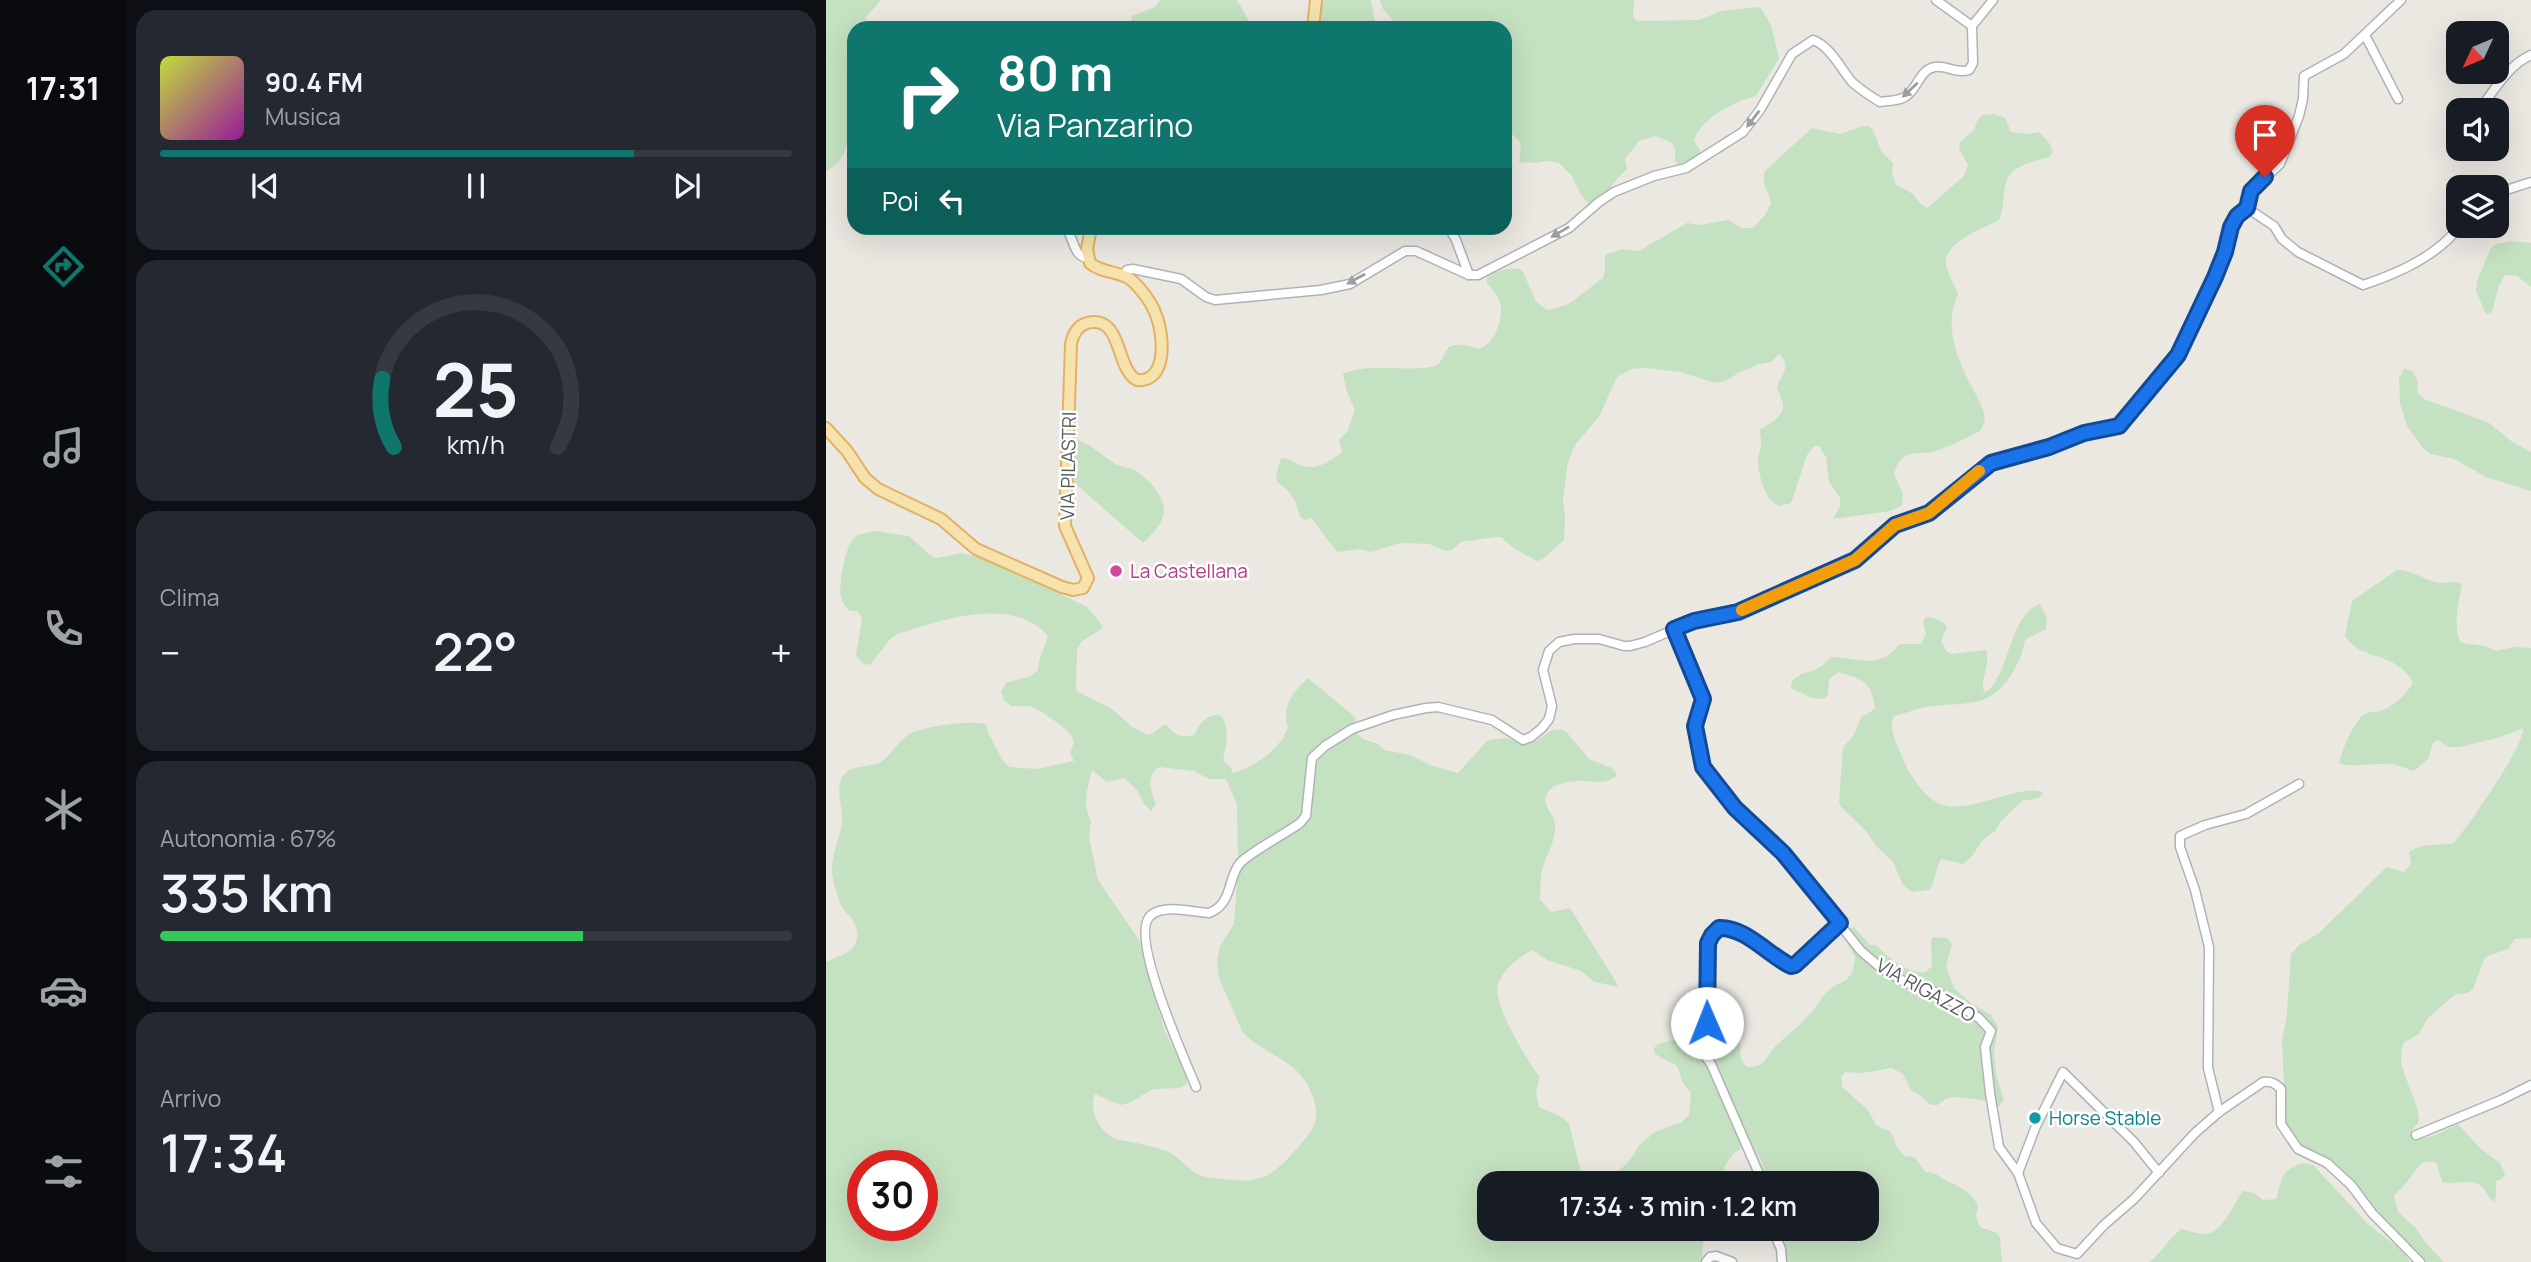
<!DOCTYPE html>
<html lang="it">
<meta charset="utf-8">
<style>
body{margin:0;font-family:Manrope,sans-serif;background:#242831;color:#f1f3f6;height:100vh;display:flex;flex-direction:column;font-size:26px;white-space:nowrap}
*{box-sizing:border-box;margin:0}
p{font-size:23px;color:#9ea1a6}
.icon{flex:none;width:38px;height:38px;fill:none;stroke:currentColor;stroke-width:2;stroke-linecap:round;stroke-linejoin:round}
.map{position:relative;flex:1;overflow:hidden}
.details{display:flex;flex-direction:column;gap:10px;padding:10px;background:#0d0f14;width:700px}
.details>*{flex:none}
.guide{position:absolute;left:21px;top:21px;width:665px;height:214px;border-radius:21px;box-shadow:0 7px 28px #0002;background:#0f766e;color:#fff;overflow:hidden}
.needle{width:46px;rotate:226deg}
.tools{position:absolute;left:1620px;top:21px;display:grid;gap:14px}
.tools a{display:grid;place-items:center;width:63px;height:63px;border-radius:14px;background:#171b24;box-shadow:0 7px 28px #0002;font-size:35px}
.speed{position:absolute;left:21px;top:1150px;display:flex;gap:14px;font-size:35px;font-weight:700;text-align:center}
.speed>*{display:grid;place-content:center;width:91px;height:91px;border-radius:50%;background:#171b24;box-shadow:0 7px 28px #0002;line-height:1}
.speed .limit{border:10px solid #d22;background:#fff;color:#111}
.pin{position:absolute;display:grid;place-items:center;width:60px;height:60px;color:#fff;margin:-72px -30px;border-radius:50% 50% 50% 0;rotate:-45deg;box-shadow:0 0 7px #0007}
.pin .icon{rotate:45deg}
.me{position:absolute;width:77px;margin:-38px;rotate:359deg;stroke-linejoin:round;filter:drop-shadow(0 0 5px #0008)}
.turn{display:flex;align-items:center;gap:24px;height:147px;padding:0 35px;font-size:32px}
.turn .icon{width:91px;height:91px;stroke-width:2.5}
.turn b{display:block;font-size:49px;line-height:60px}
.then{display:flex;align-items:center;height:66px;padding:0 35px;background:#0003;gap:14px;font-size:26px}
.big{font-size:52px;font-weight:600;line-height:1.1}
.details .card{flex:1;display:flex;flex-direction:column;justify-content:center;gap:10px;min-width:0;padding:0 24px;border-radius:21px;background:#242831}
.details .dial{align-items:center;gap:0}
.dial svg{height:182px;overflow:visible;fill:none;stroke:#363941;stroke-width:7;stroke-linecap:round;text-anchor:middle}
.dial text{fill:#f1f3f6;stroke:none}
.song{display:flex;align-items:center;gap:21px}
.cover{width:84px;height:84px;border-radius:10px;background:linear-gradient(135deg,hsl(70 70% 55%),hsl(300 70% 35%))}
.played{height:7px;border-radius:4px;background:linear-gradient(90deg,#0f766e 75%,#363941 75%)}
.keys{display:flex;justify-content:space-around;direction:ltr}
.heat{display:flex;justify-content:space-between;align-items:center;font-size:38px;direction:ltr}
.charge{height:10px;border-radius:5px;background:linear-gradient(90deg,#34c759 67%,#363941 0)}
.trip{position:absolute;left:651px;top:1171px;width:402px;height:70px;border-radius:21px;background:#171b24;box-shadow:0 7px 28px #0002;font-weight:600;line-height:70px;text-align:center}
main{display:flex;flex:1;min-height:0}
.tabs{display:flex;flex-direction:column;width:126px;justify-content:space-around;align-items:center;background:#090b0e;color:#9ea1a6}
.tabs .icon{width:49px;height:49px}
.tabs .selected{color:#0f766e}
.tabs b{font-size:32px;color:#f1f3f6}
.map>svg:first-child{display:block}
.green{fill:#c4e1c1;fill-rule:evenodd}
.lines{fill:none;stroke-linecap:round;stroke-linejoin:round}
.minor-casing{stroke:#afb3b6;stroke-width:11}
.major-casing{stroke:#e2b164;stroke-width:14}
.minor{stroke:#fff;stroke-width:8}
.major{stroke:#f6e2ac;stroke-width:10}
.oneway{fill:#9c9ea0}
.route-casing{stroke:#114b97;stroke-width:18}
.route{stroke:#1a73e8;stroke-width:12}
.slow{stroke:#f59e0b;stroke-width:12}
.hotel-dot{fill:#d1479c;stroke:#fff;stroke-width:2.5}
.culture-dot{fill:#0f9aa8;stroke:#fff;stroke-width:2.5}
.labels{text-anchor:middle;stroke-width:5;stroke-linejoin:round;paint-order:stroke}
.street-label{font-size:19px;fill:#5a5e61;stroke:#fff}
.hotel-label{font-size:19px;fill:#b23c85;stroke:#fff;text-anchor:start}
.culture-label{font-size:19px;fill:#0d838f;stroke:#fff;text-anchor:start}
</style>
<main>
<nav class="tabs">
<b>17:31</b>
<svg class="icon selected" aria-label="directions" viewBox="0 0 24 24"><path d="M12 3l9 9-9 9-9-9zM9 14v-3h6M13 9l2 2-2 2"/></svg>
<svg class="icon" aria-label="music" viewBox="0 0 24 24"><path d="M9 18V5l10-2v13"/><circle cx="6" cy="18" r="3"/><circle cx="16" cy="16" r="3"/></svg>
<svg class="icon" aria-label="phone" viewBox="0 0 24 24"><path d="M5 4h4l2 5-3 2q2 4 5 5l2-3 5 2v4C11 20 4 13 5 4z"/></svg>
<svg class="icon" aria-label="climate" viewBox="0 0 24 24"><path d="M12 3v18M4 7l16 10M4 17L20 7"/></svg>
<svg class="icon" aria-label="car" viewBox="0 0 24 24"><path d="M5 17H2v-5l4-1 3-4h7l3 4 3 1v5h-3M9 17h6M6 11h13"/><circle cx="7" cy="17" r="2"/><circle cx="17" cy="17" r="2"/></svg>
<svg class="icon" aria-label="filters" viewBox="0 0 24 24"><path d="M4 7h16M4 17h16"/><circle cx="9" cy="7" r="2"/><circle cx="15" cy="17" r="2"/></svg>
</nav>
<section class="details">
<div class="card">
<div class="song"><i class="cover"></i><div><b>90.4 FM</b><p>Musica</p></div></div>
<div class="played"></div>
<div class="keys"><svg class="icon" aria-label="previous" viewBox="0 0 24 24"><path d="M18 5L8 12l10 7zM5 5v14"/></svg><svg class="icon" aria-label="pause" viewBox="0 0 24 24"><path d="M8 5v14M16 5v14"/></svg><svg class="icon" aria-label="next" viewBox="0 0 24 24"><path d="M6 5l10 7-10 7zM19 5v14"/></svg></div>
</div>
<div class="card dial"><svg viewBox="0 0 100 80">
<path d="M14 69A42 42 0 1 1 86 69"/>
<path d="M14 69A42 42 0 0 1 9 39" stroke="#0f766e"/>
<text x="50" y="56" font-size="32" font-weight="700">25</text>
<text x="50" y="72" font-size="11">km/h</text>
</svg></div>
<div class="card"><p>Clima</p>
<div class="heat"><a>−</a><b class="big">22°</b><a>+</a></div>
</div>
<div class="card"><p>Autonomia · 67%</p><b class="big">335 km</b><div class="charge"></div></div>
<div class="card"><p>Arrivo</p><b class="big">17:34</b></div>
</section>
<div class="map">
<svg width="1705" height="1262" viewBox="0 0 1705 1262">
<rect width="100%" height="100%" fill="#ebe8e2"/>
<g class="green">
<path d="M0,0H55L40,17V28H28V130C15,150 24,156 0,172Z"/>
<polygon points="334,0 411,0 427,28 303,28 306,16 329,7"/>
<polygon points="495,0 545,0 550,28 494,28"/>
<path d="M554,0H808L807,16L810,21L873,20L895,11L934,7L945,25L953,58L930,96C908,102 875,117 868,141L874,150V156L853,165L849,161V149L846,143L830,136L813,141L799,159L801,169C786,181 782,198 762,203L754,193L746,176L733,163L722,161L710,163L693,162L695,143L679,127V28H573L557,9Z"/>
<path d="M1168,114L1179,118L1185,132L1202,134L1213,132L1221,140L1227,150L1225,156C1208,163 1184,163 1179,186C1177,198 1178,208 1173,220C1159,228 1118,242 1120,263C1121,273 1129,285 1132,294C1117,326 1131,359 1147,389C1151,397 1159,410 1159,420C1158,423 1156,427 1155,430C1143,437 1126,445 1113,450C1092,457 1075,446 1068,474L1077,494L1076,505L1065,511L1007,519L1014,506V497L1003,482L1000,457L993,446H988L981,455L965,503L954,506C938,501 932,473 932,458C933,452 936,447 935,441C935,437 934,434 934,430C942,425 959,416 957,404C956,398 952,392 951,387C956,374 966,365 953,354L945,362L933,364L912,373L902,380L889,383L855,372L819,368L806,369L791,377L773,417L749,445L742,462L737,500L739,518L738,540L717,559L711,561L689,549L675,537H669L635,542L626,550L620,551L603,544L574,543L545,552L534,549L511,552L485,518L479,520L474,517C470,500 466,492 451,482L450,476L455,458C463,458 465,461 472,464C488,472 503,463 516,452L513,440L521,432L529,410L521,392L517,374C545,362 575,372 604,367C628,363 607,334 653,349C668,344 676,322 675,307C674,297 667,290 661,283V278C671,271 685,266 696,270L710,301L721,310L732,308L744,303L777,278L779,272V255L796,249L813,251L861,223L873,225L902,220L916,228H927L939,215L945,204C944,191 933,182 940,170L986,128L1014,134L1036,126H1042L1047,130L1055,151L1067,163L1066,174L1070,185L1087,194L1095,204L1101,208L1138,176L1142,165L1133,148L1134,142L1148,130L1152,119L1157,115Z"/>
<polygon points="1685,241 1705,243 1705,287 1691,276 1679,275 1673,285 1666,312 1660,314 1650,291 1651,281 1665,248 1670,244"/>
<polygon points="1578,368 1586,371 1592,381 1591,392 1598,399 1663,423 1685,441 1705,452 1705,491 1660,477 1628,459 1605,454 1596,447 1581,426 1574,403 1573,379"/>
<path d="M246,439C263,442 274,454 288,463C294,467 302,467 308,470C319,476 325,483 332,493C346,513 333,528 317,543L244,479Z"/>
<path d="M49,531L83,536L103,554L110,558L137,553L171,563L261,607L273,621L277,628L255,642L251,650L250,690C260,697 270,701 281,706C300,717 300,728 324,735L339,724C349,734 354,739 368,735C375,723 378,715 394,715C405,727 400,745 397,761L404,766L407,773C429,767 454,749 462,728C456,705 466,693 482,678L529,717L531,733L536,739L552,744L558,750L584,755L607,766L632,773L662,740L679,738L703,742L711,740L726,730L735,729L742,734L763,759L786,768L791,775C779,787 766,779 750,781C740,782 725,784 721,794C715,806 728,813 729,824C731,841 719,856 716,871C714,880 715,890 714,899L725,912L744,908L793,987L769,982L755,971L721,960L706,950C693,957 677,970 672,984C665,1002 702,1062 714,1077L710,1091L713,1107L736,1117L743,1123L755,1173L759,1177L785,1175L794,1170L805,1159L813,1145L829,1132L856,1122L863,1115L865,1093L857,1083L851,1066L829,1054L828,1048L832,1044L885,1030L903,1029L914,1042C913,1057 917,1077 937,1062C941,1059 943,1053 947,1049C958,1037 972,1028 983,1015C989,1009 993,1000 1000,993C1013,979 1027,986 1029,957L1020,941L1022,930L1028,927L1044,945H1050C1063,958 1081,974 1100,972L1106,966L1105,939L1107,937L1121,938L1126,944L1120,966L1128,988L1145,1003L1165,1015L1172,1027L1168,1054L1170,1074L1178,1100L1171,1109L1163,1101L1132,1097L1121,1098L1111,1105H1105L1091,1093L1085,1091L1077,1074L1066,1068L1036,1073L1019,1072L1015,1077L1016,1087L1042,1110L1050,1125L1065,1132L1071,1147L1078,1156L1089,1157L1099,1172C1114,1173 1113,1178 1125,1183C1138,1189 1143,1192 1152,1205L1150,1216L1154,1227L1171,1233L1174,1238L1176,1262H961L959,1245L953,1229L1041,1228V1183H942L934,1158L924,1143C897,1158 905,1161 889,1183H663V1228L879,1229L875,1262H0V962C12,955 30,954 31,937C32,918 18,915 13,900C10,891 6,879 6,869C6,851 16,835 16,817C16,803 9,789 17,776C27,762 48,770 60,758C68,750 72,742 82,735C96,726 144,720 160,724L162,732L177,761L183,767L210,769L248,761L244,753C246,748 249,743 246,737C244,730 214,710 207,707C200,705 192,707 185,706L178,700L175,691L180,683L205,676L212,670C212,658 219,648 222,636C188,595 114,620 72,634L65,638L44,665L36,663L30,655L36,620L32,611H24C20,607 16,602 15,597C12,585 19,547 28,538C33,533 42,533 49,531ZM333,767L368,771L383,779H400L411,804L412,869L408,924L394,946L391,960L393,978L416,1031C434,1053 467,1058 481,1084C495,1112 494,1123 473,1146C447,1176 436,1184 396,1179C387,1178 377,1178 370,1173C359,1166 352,1156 340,1151C325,1145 309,1143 294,1140C275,1136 262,1111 269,1094L294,1105L303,1103L327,1089L353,1088L361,1084L360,1076L338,1029L313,940L272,880L263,837L265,822L260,807L261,791L266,770L281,782L298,778L311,790L319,805L325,811L330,804C325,789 319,778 333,767ZM37,1166H96V1225H37Z"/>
<path d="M1571,570C1585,569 1599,581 1614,583C1623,583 1628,580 1636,584C1633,601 1626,627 1635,643L1659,646L1670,651L1687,647L1705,648V938L1689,939L1682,949L1659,957L1647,989L1642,993L1631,994L1626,997L1602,1018L1593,1034L1577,1043C1576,1050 1574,1058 1576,1066C1578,1076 1595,1112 1593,1121C1592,1123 1588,1128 1586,1130L1588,1140L1610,1135L1632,1124L1655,1149L1674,1163L1679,1175L1676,1179L1670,1181V1197L1668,1202C1661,1197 1660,1188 1652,1184C1640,1179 1627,1186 1616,1182L1611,1164C1596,1155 1589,1172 1581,1182C1577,1187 1572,1191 1568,1195L1572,1212L1590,1228L1600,1243L1618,1262H1600L1547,1208L1526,1179L1503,1158L1476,1145L1460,1124L1456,1042L1461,1013L1465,954L1473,945L1493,933L1561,867L1578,872L1585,864L1583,852C1597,842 1612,846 1628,843C1642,826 1699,745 1697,728L1675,737L1634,747H1622L1612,740L1607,743L1602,759L1588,771C1581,769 1573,765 1565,764C1553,763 1521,768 1513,763C1515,752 1529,719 1539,714C1544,711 1550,713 1555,711C1565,708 1583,692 1587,682C1569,650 1535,662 1519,636L1526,601Z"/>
<path d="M1214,604L1221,618L1220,629L1199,640C1197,653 1192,664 1185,675C1163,711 1137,701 1099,707C1089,709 1079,714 1068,716C1062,727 1070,741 1074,752C1081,771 1099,803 1122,806C1141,809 1167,798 1185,794C1195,792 1208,788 1217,793L1213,798L1196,801L1175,821L1169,831L1156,841L1146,856L1137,864L1115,859C1109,869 1110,882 1103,890L1086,892L1077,885L1067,862L1049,845L1041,832L1014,806L1013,800L1017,748L1028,734L1035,717L1045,712L1049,707C1045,680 1036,680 1013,672L1003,679L1002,695L998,699L986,698L965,688L966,681C980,668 990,675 1005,657C1031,658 1057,670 1073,644H1095L1100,634L1097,622L1100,617C1108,617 1116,620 1121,627L1115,641L1120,651L1125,654L1160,650C1165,665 1154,678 1158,692L1163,690C1184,668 1185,613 1214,604Z"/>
<path d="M1476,1163L1487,1165L1543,1225L1575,1250L1584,1262H1323C1336,1253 1342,1239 1355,1229C1362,1230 1371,1234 1378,1234C1398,1233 1407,1204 1417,1191L1428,1193L1437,1200L1450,1199C1457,1178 1453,1172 1476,1163Z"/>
</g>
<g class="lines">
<g class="minor-casing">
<g id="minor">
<polyline points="1110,0 1146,26"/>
<polyline points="1539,35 1572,99"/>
<path d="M1653,110C1668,91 1682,65 1705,55"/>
<polyline points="1671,193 1705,182"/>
<polyline points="1421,208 1425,191 1454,164 1473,116 1477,99 1478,76 1518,54 1575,0"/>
<path d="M240,228C248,238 247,257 262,258"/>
<polyline points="623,228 630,240 643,275"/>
<path d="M297,276L301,270L307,269L355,279L380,297L389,300L495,290L524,284L579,251H590L643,275H652L743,228L773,202L788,192L828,176L860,168L917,132L934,110L966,54L987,40C1004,46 1015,69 1026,82C1035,90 1044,96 1054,102C1061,101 1070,101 1077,98C1091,92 1093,69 1109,67C1120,65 1131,74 1143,70L1147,63L1146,26L1167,0"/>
<path d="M848,629L877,699L869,726L873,755L877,767L909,809L929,825L957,853L1035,951L1055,968L1079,982L1112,993L1153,1018L1165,1031L1159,1047L1164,1093L1173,1147L1192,1173L1210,1223L1231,1248L1251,1254L1278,1225L1308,1199L1369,1133L1393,1112L1437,1082C1445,1081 1449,1083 1455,1089V1124L1472,1149L1501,1163L1525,1185L1546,1213L1594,1262"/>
<path d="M370,1087C360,1062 301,934 325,915C340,904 366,912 383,913C407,904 401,879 414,863C426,851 459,834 474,823L480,816L486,758L499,746L526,729L567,715L600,708L612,707L666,720L697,740L705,737L716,728L723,719L726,706L717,670L723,651L733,642L748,639H773L798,646H804L819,642L868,621L912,612L1029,560L1069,525L1081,519L1103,513L1165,463L1223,447L1258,433L1293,426L1352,355L1389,277L1399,252L1405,227L1411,216L1421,208L1448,226L1456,239L1472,252L1537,285C1573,273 1611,256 1634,226"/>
<polyline points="1393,1112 1382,1068 1383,947 1369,890 1354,847 1354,836 1379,825 1420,814 1473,784"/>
<polyline points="1590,1135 1675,1100 1705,1085"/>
<polyline points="1192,1173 1210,1126 1237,1072 1308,1142 1333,1173"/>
<polyline points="937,1183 885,1064 866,1038 866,1034 873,1032 881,1023 882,943 886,935 893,928 906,930 917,935 965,966 969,966 1014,923"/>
<polyline points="946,1228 955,1249 956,1262"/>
<polyline points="880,1262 884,1257 890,1256 906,1262"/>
</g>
</g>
<g class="major-casing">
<g id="major">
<polyline points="487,28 490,0"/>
<path d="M0,428L21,451L39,478L52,489L115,519L150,549L236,587L247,590L257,588L262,578L239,526L245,344C247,334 251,326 261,323C297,314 289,369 311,380C342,383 338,335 330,315C326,303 314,287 304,279C292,271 275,273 264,263L261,249L265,228"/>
</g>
</g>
<use href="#minor" class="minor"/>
<use href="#major" class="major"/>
</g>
<defs><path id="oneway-solid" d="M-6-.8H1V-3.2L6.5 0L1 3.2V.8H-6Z" transform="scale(1.75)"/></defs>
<g class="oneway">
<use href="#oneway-solid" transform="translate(1084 90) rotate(137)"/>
<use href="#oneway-solid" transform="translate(927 119) rotate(127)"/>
<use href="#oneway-solid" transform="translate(734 232) rotate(150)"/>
<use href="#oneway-solid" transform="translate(530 279) rotate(151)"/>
</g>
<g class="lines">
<g class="route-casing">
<path id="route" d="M881,1023L882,943L886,935L893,928C920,927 942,955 965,966L969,965L1014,923L957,853L909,808L877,767L869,726L877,699L848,629L868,621L912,612L1029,560L1069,525L1103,513L1165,463L1223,447L1258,433L1293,426L1352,355L1389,277L1399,252L1405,227L1411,216L1421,208L1425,191L1439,177"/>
</g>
<use href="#route" class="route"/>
<polyline class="slow" points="916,610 1029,560 1069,525 1103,513 1153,471"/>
</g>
<circle class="hotel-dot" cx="290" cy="571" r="7"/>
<circle class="culture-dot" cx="1209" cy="1118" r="7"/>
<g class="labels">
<g class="street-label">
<text transform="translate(242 466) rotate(-89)" y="7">VIA PILASTRI</text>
<text transform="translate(1100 990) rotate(29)" y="7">VIA RIGAZZO</text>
</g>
<g class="hotel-label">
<text x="304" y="578">La Castellana</text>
</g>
<g class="culture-label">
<text x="1223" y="1125">Horse Stable</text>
</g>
</g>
</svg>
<div class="tools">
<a><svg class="needle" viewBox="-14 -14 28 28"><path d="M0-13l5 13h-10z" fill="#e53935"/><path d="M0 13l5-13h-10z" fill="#9ea1a6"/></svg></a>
<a><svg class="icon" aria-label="sound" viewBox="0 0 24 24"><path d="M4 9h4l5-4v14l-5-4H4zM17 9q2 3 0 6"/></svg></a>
<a><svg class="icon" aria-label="layers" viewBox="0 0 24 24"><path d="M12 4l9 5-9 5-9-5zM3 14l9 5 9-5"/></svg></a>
</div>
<div class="speed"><div class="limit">30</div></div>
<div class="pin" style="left:1439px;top:177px;background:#d93025"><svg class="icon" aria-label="arrive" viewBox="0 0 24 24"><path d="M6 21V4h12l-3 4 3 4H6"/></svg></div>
<svg class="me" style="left:881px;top:1023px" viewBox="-20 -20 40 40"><circle r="19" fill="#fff"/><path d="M0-13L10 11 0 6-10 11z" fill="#1a73e8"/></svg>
<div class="trip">17:34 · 3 min · 1.2 km</div>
<div class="guide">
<div class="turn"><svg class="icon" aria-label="right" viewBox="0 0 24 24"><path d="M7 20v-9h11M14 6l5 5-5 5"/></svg><div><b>80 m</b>Via Panzarino</div></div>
<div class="then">Poi<svg class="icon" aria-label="left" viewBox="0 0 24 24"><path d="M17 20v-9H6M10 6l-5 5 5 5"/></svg></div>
</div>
</div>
</main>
